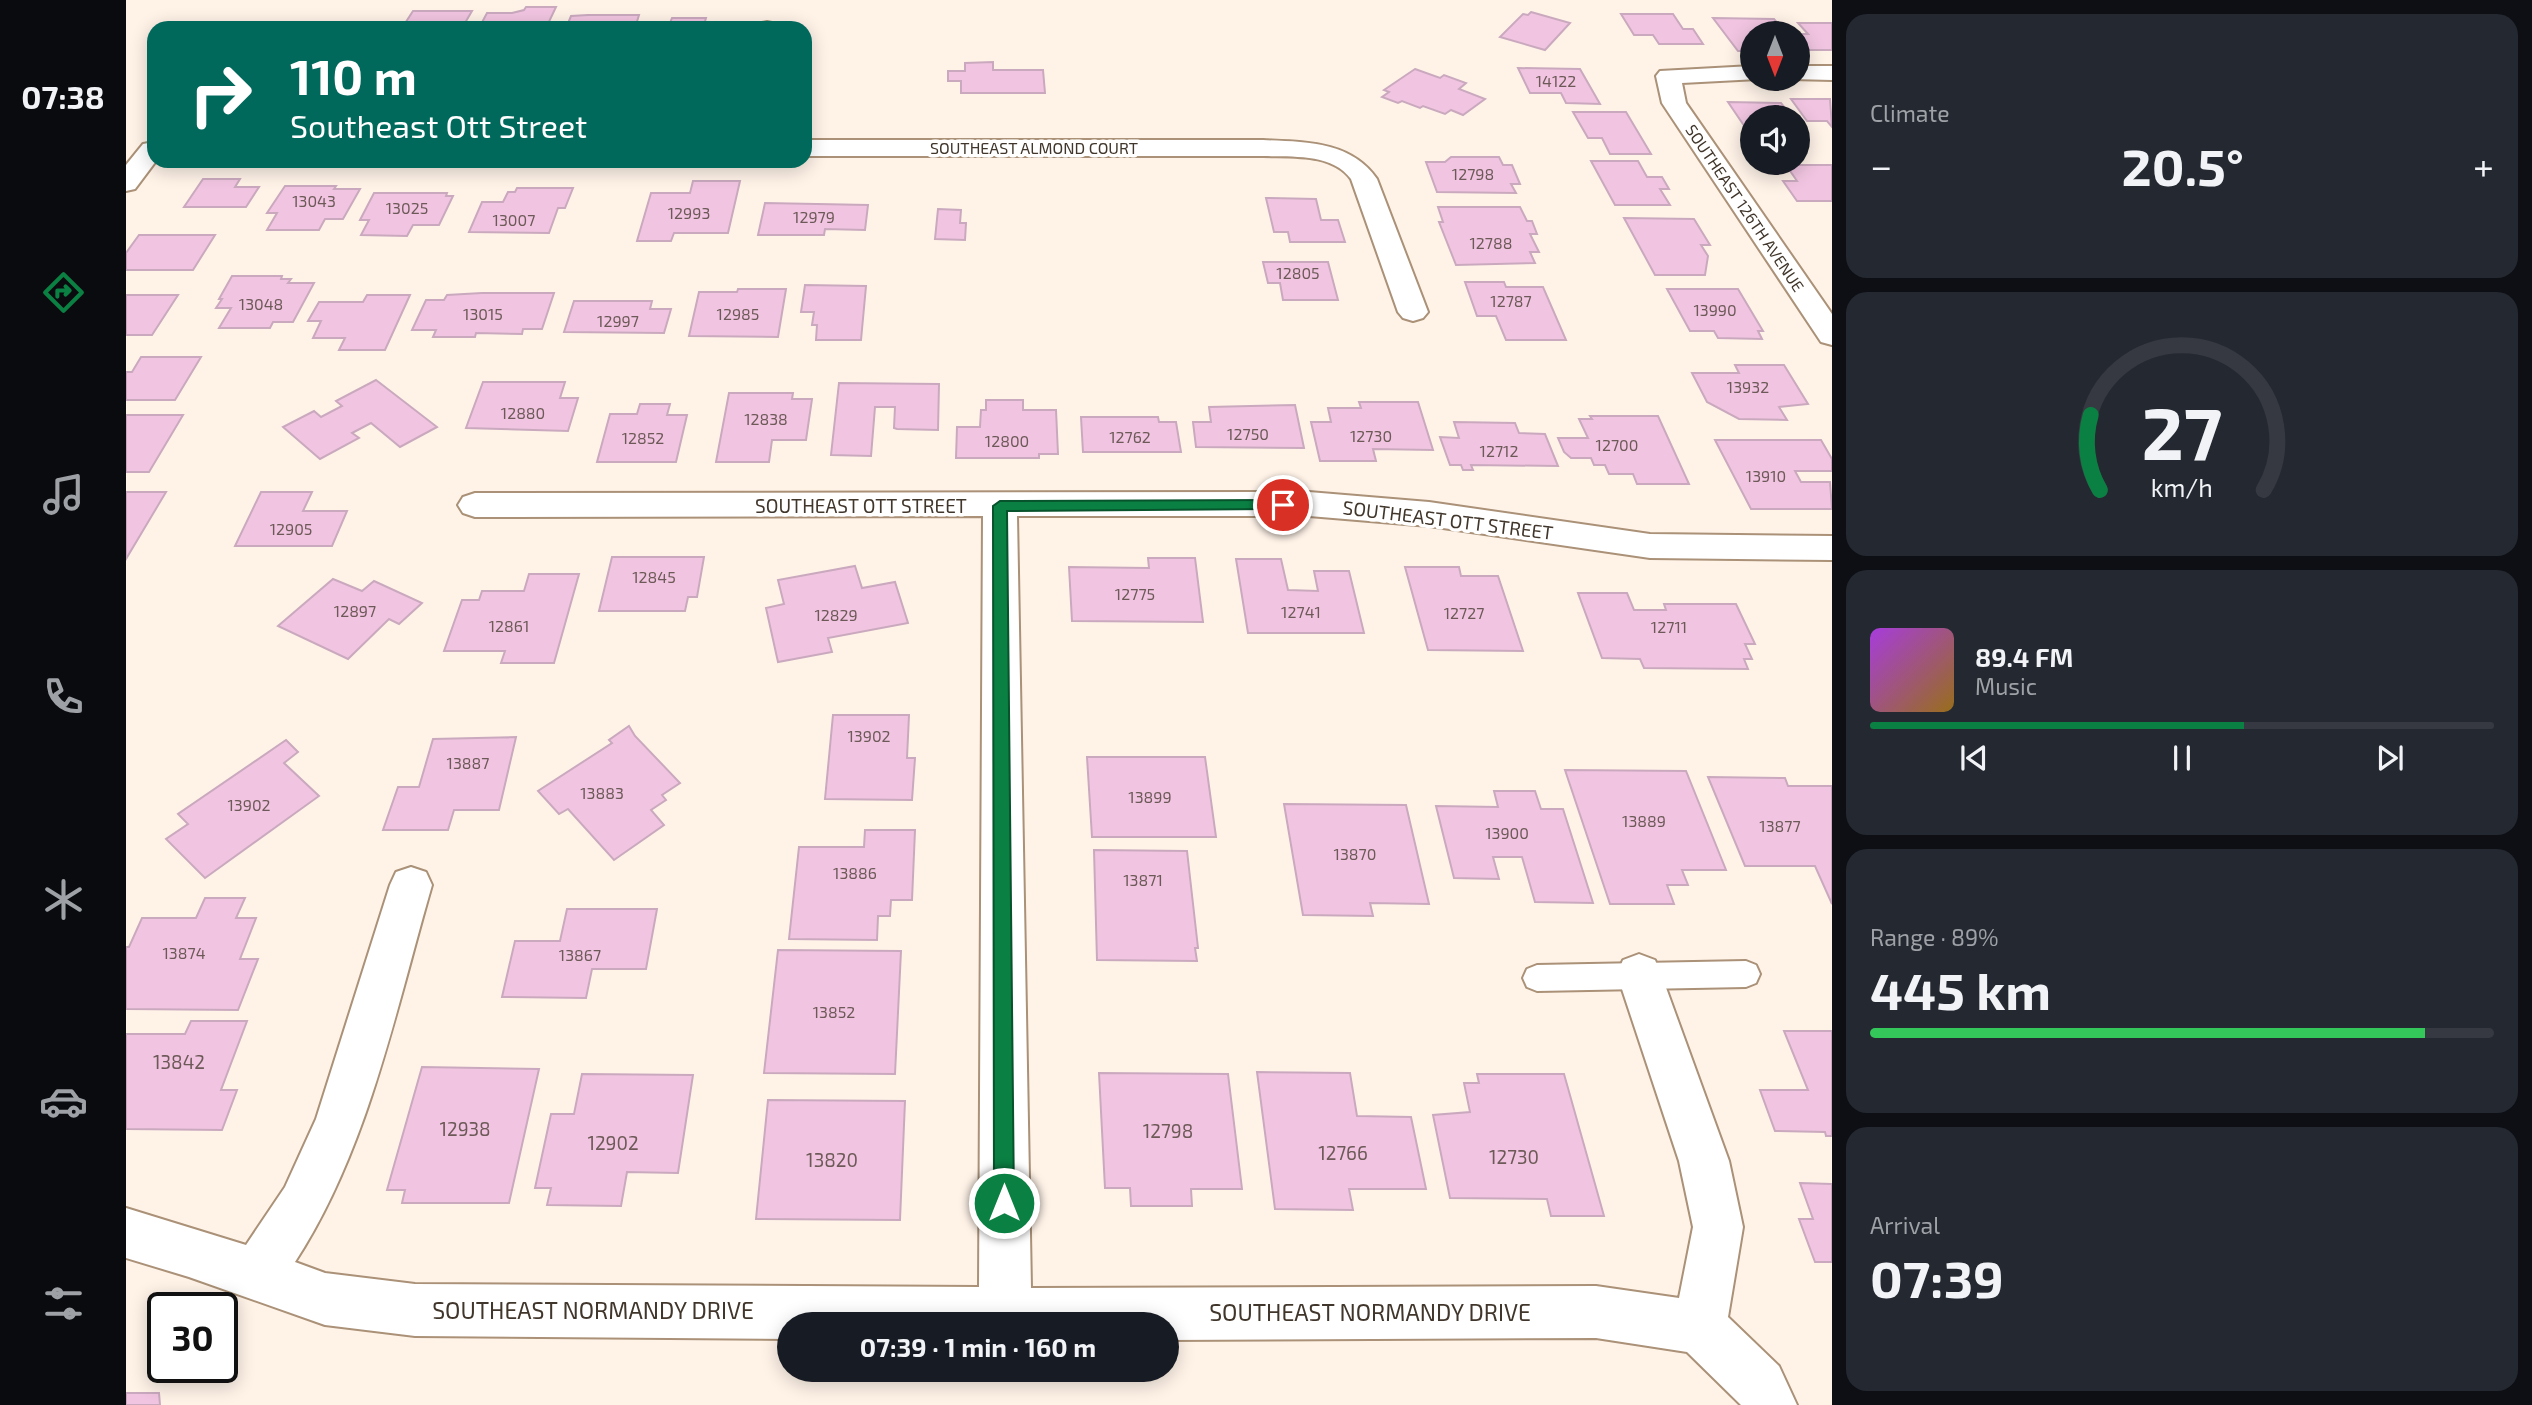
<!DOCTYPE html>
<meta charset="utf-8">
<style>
body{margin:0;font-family:"Exo 2",sans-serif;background:#242831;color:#f1f3f6;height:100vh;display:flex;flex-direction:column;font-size:26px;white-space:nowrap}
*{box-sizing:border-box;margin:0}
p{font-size:23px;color:#9ea1a6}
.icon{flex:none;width:38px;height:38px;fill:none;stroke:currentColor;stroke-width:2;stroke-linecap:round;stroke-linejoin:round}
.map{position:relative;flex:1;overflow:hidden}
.details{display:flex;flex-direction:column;gap:14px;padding:14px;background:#0d0f14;width:700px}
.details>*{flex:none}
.top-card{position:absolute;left:21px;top:21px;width:665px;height:147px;border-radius:21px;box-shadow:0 4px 18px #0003;background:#00695c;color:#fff;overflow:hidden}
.needle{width:46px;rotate:180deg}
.fabs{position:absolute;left:1614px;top:21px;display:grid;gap:14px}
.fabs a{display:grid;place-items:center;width:70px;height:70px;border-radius:50%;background:#171b24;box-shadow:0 4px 18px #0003;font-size:35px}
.speed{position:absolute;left:21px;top:1292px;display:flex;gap:14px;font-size:35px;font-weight:700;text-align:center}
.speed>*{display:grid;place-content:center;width:91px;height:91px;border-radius:50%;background:#171b24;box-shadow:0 4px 18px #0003;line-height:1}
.speed .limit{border:4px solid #111;border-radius:10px;background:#fff;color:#111}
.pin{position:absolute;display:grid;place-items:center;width:60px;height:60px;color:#fff;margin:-30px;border:4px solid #fff;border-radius:50%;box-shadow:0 2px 7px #0007}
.me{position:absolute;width:77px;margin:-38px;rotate:0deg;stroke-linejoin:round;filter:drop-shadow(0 0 5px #0008)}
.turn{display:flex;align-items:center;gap:24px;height:147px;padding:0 28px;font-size:32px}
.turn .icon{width:91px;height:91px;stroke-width:2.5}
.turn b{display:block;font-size:49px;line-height:60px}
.big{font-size:52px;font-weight:700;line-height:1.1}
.details .card{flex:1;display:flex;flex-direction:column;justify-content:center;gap:10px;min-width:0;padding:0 24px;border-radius:21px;background:#242831}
.details .dial{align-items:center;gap:0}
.dial svg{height:182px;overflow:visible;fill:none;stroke:#363941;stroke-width:7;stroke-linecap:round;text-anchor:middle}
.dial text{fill:#f1f3f6;stroke:none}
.song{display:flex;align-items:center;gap:21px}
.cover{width:84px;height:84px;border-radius:10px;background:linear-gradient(135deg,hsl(280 70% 55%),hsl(40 70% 35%))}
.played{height:7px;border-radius:4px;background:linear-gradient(90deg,#0b8043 60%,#363941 60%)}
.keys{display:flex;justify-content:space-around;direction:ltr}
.heat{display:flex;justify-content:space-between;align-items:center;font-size:38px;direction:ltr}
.charge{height:10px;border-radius:5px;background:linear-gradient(90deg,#34c759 89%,#363941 0)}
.trip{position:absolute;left:651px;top:1312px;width:402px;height:70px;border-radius:35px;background:#171b24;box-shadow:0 4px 18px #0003;font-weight:700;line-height:70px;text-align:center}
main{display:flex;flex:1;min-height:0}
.menu{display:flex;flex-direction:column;width:126px;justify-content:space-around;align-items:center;background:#090b0e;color:#9ea1a6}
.menu .icon{width:49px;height:49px}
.menu .on{color:#0b8043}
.menu b{font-size:32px;color:#f1f3f6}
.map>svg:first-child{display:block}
.building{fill:#f1c5e1;stroke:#caa9be;stroke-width:2}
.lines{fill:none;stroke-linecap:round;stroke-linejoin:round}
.lane-casing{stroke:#aa9177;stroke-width:4}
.street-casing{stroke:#aa9177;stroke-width:4}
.lane{fill:#fff;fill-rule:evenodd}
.street{fill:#fff;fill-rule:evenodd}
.route{fill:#0b8043;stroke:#07532c;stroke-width:2}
.labels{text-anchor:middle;stroke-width:7;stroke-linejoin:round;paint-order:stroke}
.number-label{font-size:16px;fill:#6d5a58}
.far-street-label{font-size:16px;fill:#41362b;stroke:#fff}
.street-label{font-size:19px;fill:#41362b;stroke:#fff}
.near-number-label{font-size:19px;fill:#6d5a58}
.near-street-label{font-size:23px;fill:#41362b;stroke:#fff}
</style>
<main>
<nav class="menu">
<b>07:38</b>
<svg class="icon on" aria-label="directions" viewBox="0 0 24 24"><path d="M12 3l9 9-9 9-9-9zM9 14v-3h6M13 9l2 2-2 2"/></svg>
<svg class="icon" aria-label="music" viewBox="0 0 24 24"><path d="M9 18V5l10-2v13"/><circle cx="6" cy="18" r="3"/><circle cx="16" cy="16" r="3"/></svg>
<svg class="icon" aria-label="phone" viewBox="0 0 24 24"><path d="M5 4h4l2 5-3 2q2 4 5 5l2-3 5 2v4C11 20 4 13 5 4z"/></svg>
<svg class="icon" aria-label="climate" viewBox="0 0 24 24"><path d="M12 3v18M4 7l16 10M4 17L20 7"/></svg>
<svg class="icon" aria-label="car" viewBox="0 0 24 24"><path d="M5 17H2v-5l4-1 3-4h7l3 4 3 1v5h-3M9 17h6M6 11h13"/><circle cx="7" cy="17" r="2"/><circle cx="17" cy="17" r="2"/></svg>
<svg class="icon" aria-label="filters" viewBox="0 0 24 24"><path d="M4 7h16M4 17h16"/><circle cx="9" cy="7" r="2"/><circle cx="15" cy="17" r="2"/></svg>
</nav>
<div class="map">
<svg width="1706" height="1405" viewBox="0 0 1706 1405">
<rect width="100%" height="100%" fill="#fff3e8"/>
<g class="building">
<polygon points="400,7 430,7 420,28 353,28 361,13 386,13 398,10"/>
<polygon points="287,11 346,11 336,28 276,28"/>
<polygon points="1405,12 1444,23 1419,50 1374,37 1397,14 1402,15"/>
<polygon points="1495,14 1547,14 1557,29 1567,29 1577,44 1533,44 1527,35 1508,35"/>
<polygon points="462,15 513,15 509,28 440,28 445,16"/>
<polygon points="546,18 580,18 577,28 542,28"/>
<polygon points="1587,18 1648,19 1660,33 1626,33 1626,51 1612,51"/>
<polygon points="1672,23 1706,23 1706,50 1681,50 1671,37 1671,34 1682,34"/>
<polygon points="867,62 867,70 917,70 919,93 835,93 835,81 822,81 822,71 839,71 839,63"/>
<polygon points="1392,68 1454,69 1474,104 1440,103 1435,93 1404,93"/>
<polygon points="1289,69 1314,78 1318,75 1340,83 1333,89 1359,99 1337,115 1325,110 1319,114 1297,106 1294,108 1276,101 1272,103 1256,97 1263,92 1258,90"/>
<polygon points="1665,99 1704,99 1706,127 1701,121 1681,121"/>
<polygon points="1602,102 1655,103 1666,117 1626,117 1626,130 1621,130"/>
<polygon points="1447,112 1500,112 1525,154 1484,154 1476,138 1462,138"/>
<polygon points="1325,157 1373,157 1377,165 1386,165 1394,184 1385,184 1390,193 1311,192 1300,162 1319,162"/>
<polygon points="1465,161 1512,161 1521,177 1536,177 1543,189 1534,189 1544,205 1489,205"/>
<polygon points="1660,165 1706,165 1706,201 1671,201 1657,181 1671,181"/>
<polygon points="77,179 114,179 109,187 133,187 120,207 58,207"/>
<polygon points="567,181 614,181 602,233 548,233 545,241 511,241 525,193 564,193"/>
<polygon points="159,186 210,186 208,189 234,189 217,219 199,219 193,230 141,230 151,213 141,213"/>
<polygon points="391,188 447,188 439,208 432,208 423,233 343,232 356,202 377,202 382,192 389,192"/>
<polygon points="248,193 321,193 320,196 327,196 313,225 287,225 281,236 235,235 243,220 234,220"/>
<polygon points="1140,198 1190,199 1195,220 1212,220 1219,242 1164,242 1162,232 1148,232"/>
<polygon points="639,203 742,205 739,230 699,229 698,235 632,235"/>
<polygon points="1312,207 1394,207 1401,221 1406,221 1411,234 1404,234 1413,252 1404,252 1409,263 1330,265 1313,222 1317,222"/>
<polygon points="812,209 835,210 834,223 840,223 839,240 809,239"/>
<polygon points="1498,218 1568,219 1584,245 1575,245 1582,256 1579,275 1529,275"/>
<polygon points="13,235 89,235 67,270 0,270 0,253"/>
<polygon points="1137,262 1202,262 1212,300 1157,300 1154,283 1142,283"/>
<polygon points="106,276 156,276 155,279 165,279 162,283 188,283 167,322 147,322 144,328 93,328 105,308 90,308 96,299 93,299"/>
<polygon points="1339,282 1378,282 1380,287 1417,287 1440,340 1380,340 1370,316 1351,316"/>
<polygon points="679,285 740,286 735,340 690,340 691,325 686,325 688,312 675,312"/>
<polygon points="612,289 660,289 652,337 563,336 573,292 611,292"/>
<polygon points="1541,289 1612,289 1637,331 1632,331 1636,339 1592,338 1588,331 1564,331"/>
<polygon points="356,293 428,293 416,329 397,329 396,334 350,333 349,337 307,337 310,330 286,330 300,300 318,300 321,295"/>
<polygon points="0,295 52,295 26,335 0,335"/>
<polygon points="241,295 284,295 259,350 213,350 219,338 187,338 195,321 182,321 193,302 237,302"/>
<polygon points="448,301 526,301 524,309 545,309 538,333 438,332"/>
<polygon points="15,357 75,357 49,400 0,400 0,372 6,372"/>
<polygon points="1609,365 1658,365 1682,404 1653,407 1661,420 1613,419 1581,402 1566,373 1613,373"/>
<polygon points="250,380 311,427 274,447 245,423 226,433 233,438 194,459 157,427 188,411 195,417 216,406 210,401"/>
<polygon points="357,382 439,382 434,398 452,398 442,431 340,428"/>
<polygon points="713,383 813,384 812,430 771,429 768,428 769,407 749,407 745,456 705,455"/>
<polygon points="603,393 667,393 666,399 686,399 680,440 646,440 643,462 590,462"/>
<polygon points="860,400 897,400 897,410 930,410 932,454 913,454 913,458 830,458 831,427 854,427 855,410 860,410"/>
<polygon points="1233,402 1292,402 1307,450 1247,449 1250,461 1194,461 1185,422 1205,422 1202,408 1235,408"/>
<polygon points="514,404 544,404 541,415 561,415 550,462 471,462 484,414 511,414"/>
<polygon points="1169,405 1178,448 1070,447 1067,422 1085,422 1083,407"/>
<polygon points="0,415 57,415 23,472 0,472"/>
<polygon points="1464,416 1532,416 1563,484 1511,484 1507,474 1483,474 1479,465 1468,465 1465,458 1445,458 1438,452 1432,438 1462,438 1453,419 1466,419"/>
<polygon points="955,417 1032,417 1033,422 1050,422 1055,452 957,452"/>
<polygon points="1328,422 1389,423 1393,433 1419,434 1432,466 1345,465 1347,470 1337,470 1335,465 1324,465 1314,437 1333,438"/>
<polygon points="1589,440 1695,440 1706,459 1706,471 1669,471 1675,482 1704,482 1706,509 1625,509"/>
<polygon points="0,492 40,492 0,559"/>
<polygon points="135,492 186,492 177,511 221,511 206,546 109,546"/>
<polygon points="486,557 578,557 571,597 562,597 559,611 473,611"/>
<polygon points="1022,558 1069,558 1077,622 946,621 943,567 1023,568"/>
<polygon points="1110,559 1155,559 1162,590 1192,591 1188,571 1223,571 1238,633 1122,633"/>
<polygon points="729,566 736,588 769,582 782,623 702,638 706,652 652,662 640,608 658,604 652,580"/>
<polygon points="1279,567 1333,567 1335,576 1372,576 1397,651 1302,650"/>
<polygon points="403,574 453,574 428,663 375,663 379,651 318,651 336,600 353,600 356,591 398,591"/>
<polygon points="207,579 236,591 248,581 296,603 273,624 263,619 222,659 152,626"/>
<polygon points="1452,593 1501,593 1508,610 1540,610 1538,604 1610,604 1629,644 1619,644 1626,659 1618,659 1622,669 1518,668 1514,659 1476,658"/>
<polygon points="707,715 783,715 781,758 789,758 786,800 699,799"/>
<polygon points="503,726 509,736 554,783 536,795 540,800 525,810 538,825 488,860 442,809 433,814 412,791 486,743 483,740"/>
<polygon points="390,737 373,810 328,810 322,830 257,830 272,787 293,787 307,739"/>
<polygon points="160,740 172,752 158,763 193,796 79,878 40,839 62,824 52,814"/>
<polygon points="961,757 1079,757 1090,837 966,837"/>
<polygon points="1439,770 1560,771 1600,870 1556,870 1562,885 1541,885 1548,904 1484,904"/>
<polygon points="1582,777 1659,778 1662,786 1706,786 1706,904 1689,866 1619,866"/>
<polygon points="1368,791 1409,791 1415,809 1437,809 1467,903 1409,902 1396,857 1367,857 1373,879 1328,878 1310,806 1372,807"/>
<polygon points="1158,804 1280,805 1303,904 1244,903 1247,916 1177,915"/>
<polygon points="739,830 789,830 786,900 765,900 764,916 752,916 751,940 663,939 673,847 738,847"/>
<polygon points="968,850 1061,851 1072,948 1069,948 1071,961 971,960"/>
<polygon points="79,898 119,898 110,918 130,918 114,959 132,959 112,1010 0,1009 0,947 3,947 16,918 70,918"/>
<polygon points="441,909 531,909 520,969 466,969 460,998 376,997 389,941 434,941"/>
<polygon points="652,950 775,951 769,1074 638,1073"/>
<polygon points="65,1021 121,1021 95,1090 111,1090 96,1130 0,1129 0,1034 59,1034"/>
<polygon points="1658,1031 1706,1031 1706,1136 1700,1136 1699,1132 1649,1131 1634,1090 1682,1090"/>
<polygon points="296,1067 413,1069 383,1203 276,1203 279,1190 261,1190"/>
<polygon points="1131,1072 1224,1073 1231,1116 1285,1117 1300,1189 1223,1189 1227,1210 1149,1209"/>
<polygon points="973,1073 1102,1074 1116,1189 1065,1189 1066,1206 1005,1206 1004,1188 979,1188"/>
<polygon points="456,1074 567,1075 552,1173 501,1172 495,1206 421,1205 425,1188 409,1188 425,1114 448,1114"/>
<polygon points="1351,1074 1438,1074 1478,1216 1425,1216 1421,1199 1324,1198 1307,1115 1344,1112 1338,1083 1353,1083"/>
<polygon points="642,1100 779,1101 774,1220 630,1219"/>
<polygon points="1674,1183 1706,1184 1706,1262 1689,1262 1673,1219 1687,1219"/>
<polygon points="0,1393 33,1393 34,1405 0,1405"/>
</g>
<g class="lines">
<g class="lane-casing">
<g id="lane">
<polygon points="641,22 646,23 648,28 634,28 636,23"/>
<polygon points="1620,961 1630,965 1634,974 1630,983 1620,987 1411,991 1401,987 1397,978 1401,969 1411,965"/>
</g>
</g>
<g class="street-casing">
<g id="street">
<polygon points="1626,66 1626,79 1632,79 1556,83 1560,103 1706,314 1706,345 1695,342 1536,103 1530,76 1534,71"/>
<polygon points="1671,66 1706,66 1706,80 1665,79 1671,79"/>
<path d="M679,140H1137C1179,142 1225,141 1251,179L1302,312L1297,318L1287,321L1277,318L1272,312L1225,179C1206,153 1166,157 1137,156H679Z"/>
<polygon points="28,142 28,161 30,161 9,189 0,191 0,165 17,144"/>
<path d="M1183,492L1303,502L1524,534L1706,536V560L1524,558L1303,526L1183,516H891L905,1288L1470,1286L1553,1298L1567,1227L1553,1161L1491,974L1497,960L1513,954L1529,960L1535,974L1603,1161L1617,1227L1602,1317L1653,1366L1671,1405H1615L1561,1352L1470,1338L1041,1340V1325H663V1339L289,1336L199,1325L63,1277L0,1258V1208L120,1245L159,1187L190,1119L264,885L270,872L285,867L300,872L306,885C269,1012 242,1150 169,1262L199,1273L289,1284L853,1287L857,516L349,517L337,513L332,505L337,497L349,493Z"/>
</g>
</g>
<use href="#lane" class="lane"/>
<use href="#street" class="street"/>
</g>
<polygon class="route" points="1157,500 1164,505 1157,509 881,511 888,1203 885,1210 878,1213 871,1210 868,1203 867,506 874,501"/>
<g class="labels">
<g class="number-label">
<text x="1430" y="87">14122</text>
<text x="1347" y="180">12798</text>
<text x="188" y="207">13043</text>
<text x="281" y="214">13025</text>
<text x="563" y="219">12993</text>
<text x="688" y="223">12979</text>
<text x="388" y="226">13007</text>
<text x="1365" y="249">12788</text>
<text x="1172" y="279">12805</text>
<text x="1385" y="307">12787</text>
<text x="135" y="310">13048</text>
<text x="1589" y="316">13990</text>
<text x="357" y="320">13015</text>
<text x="612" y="320">12985</text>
<text x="492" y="327">12997</text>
<text x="1622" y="393">13932</text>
<text x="397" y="419">12880</text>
<text x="640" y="425">12838</text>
<text x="1122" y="440">12750</text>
<text x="1245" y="442">12730</text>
<text x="1004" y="443">12762</text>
<text x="517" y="444">12852</text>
<text x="881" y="447">12800</text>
<text x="1491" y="451">12700</text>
<text x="1373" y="457">12712</text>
<text x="1640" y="482">13910</text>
<text x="165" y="535">12905</text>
<text x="528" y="583">12845</text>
<text x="1009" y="600">12775</text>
<text x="229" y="617">12897</text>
<text x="1175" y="618">12741</text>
<text x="1338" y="619">12727</text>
<text x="710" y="621">12829</text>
<text x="383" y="632">12861</text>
<text x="1543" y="633">12711</text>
<text x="743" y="742">13902</text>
<text x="342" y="769">13887</text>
<text x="476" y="799">13883</text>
<text x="1024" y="803">13899</text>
<text x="123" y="811">13902</text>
<text x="1518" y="827">13889</text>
<text x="1654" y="832">13877</text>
<text x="1381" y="839">13900</text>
<text x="1229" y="860">13870</text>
<text x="729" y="879">13886</text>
<text x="1017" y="886">13871</text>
<text x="58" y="959">13874</text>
<text x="454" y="961">13867</text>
<text x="708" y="1018">13852</text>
</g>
<g class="far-street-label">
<text x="908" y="154">SOUTHEAST ALMOND COURT</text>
<text transform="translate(1619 208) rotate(56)" y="6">SOUTHEAST 126TH AVENUE</text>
</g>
<g class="street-label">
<text x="735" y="513">SOUTHEAST OTT STREET</text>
<text transform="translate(1322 520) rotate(7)" y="7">SOUTHEAST OTT STREET</text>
</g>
<g class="near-number-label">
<text x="53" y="1069">13842</text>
<text x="339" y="1136">12938</text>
<text x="1042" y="1138">12798</text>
<text x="487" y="1150">12902</text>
<text x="1217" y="1160">12766</text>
<text x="1388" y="1164">12730</text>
<text x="706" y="1167">13820</text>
</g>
<g class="near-street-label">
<text x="467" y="1319">SOUTHEAST NORMANDY DRIVE</text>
<text x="1244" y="1321">SOUTHEAST NORMANDY DRIVE</text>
</g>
</g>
</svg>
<div class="fabs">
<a><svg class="needle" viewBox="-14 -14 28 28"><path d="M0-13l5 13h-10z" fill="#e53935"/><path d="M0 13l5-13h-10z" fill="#9ea1a6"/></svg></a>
<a><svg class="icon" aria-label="sound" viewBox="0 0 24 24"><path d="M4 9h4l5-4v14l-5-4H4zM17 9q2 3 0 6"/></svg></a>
</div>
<div class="speed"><div class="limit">30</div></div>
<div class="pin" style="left:1157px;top:505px;background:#d93025"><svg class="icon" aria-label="arrive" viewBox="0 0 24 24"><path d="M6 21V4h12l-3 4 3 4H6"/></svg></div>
<svg class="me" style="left:878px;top:1203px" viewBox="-20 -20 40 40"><circle r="17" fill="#0b8043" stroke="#fff" stroke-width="3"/><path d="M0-11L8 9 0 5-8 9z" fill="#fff"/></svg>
<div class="trip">07:39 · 1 min · 160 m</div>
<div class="top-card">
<div class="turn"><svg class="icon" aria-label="right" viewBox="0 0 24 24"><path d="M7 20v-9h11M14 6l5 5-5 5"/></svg><div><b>110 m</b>Southeast Ott Street</div></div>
</div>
</div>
<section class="details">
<div class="card"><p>Climate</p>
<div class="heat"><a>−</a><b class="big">20.5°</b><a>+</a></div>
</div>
<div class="card dial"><svg viewBox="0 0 100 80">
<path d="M14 69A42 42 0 1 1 86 69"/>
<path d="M14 69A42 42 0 0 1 10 36" stroke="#0b8043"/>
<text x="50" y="56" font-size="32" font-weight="700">27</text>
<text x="50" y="72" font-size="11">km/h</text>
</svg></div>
<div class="card">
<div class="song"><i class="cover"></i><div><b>89.4 FM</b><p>Music</p></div></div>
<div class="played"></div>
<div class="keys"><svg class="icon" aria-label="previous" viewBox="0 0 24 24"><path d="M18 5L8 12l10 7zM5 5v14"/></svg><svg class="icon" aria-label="pause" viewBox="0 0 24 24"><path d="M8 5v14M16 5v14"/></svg><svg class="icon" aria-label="next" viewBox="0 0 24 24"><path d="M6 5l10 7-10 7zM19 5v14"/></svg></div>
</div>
<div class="card"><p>Range · 89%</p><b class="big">445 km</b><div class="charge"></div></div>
<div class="card"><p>Arrival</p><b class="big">07:39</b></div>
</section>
</main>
